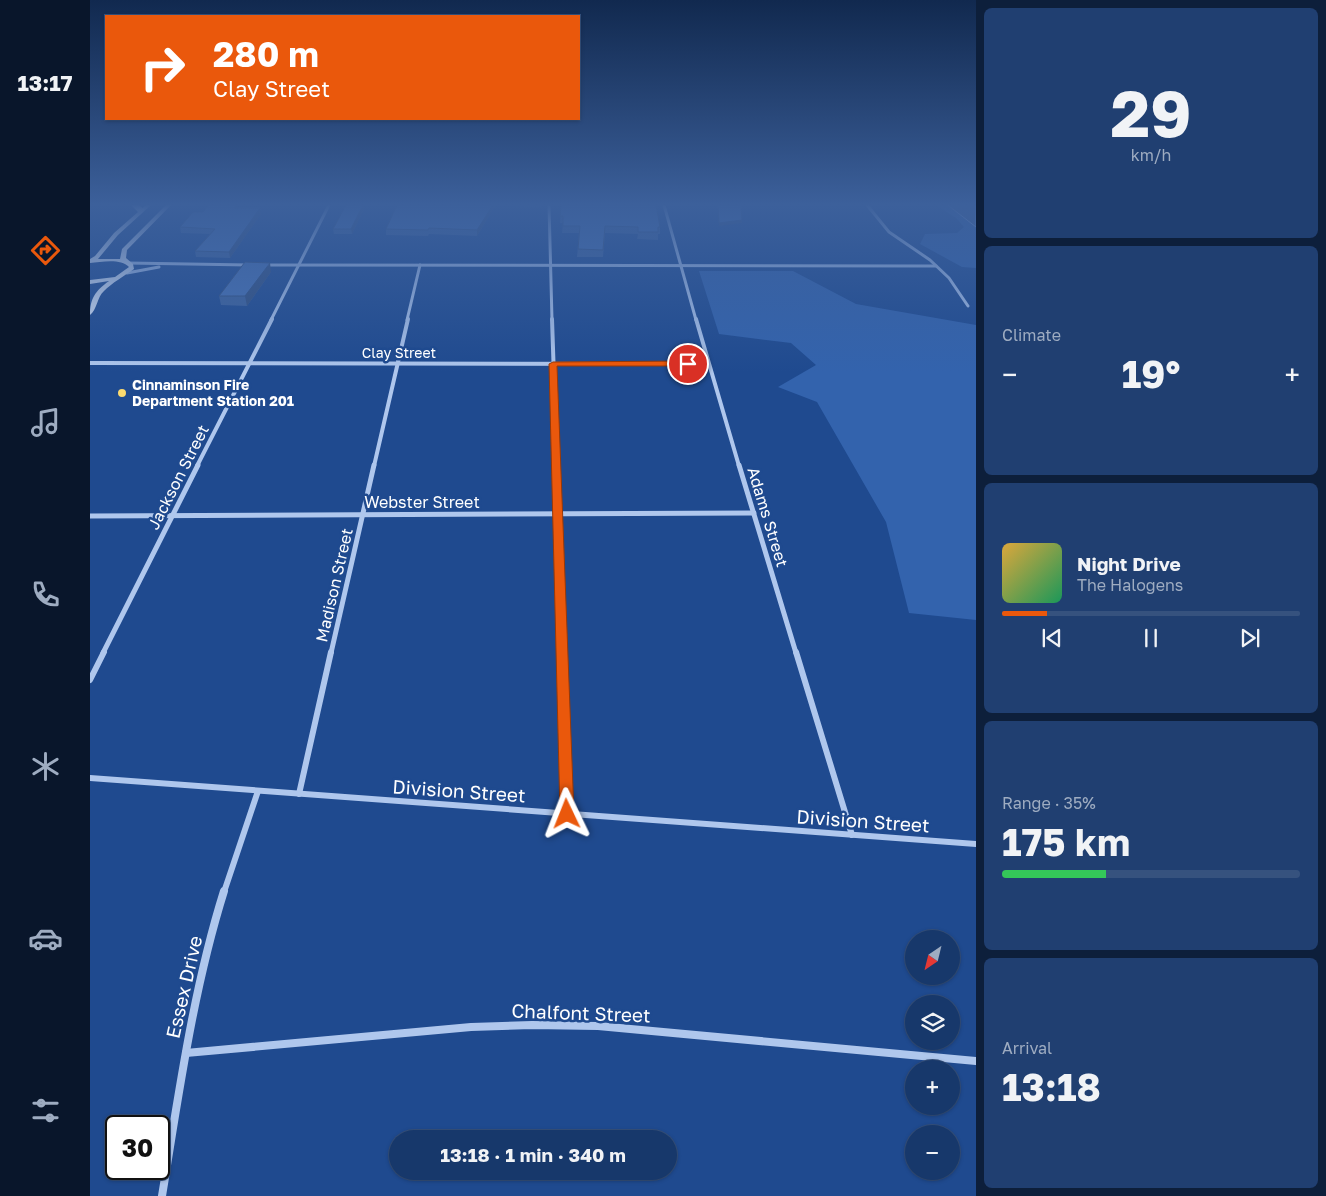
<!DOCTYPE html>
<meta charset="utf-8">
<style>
body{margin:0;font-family:"Golos Text",sans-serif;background:#203f71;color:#f1f3f6;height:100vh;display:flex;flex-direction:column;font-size:19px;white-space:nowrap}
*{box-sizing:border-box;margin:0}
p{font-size:16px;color:#9eacc1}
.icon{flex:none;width:28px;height:28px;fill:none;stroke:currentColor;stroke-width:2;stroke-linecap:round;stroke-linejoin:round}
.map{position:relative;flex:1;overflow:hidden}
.panel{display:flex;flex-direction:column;gap:8px;padding:8px;background:#0d1f3b;width:350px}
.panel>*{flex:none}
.banner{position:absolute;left:15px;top:15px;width:475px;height:105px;border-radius:0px;box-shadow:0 1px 4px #0004,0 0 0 1px #36527e;background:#ea580c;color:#fff;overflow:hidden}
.needle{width:32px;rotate:215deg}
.buttons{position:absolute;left:815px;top:930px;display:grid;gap:10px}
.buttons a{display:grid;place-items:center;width:55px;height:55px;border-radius:50%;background:#17386b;box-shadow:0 1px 4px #0004,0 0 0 1px #36527e;font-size:25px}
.speed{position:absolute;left:15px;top:1115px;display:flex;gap:10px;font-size:25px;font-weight:700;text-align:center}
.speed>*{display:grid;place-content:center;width:65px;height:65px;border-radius:50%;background:#17386b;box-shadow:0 1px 4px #0004,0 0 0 1px #36527e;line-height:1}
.speed .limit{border:2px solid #111;border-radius:8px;background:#fff;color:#111}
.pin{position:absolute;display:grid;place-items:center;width:42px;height:42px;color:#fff;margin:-21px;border:2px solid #fff;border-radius:50%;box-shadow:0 1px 5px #0007}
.me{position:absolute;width:55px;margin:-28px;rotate:358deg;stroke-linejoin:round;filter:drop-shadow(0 0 4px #0008)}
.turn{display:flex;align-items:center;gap:18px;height:105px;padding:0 25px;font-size:22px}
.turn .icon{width:65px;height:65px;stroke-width:2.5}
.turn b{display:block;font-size:35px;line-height:42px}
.big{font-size:38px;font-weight:700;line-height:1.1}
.panel .card{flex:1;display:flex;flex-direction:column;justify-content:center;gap:8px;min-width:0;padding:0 18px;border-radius:8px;background:#203f71}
.panel .dial{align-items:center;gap:0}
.dial b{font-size:65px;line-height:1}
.song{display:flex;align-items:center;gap:15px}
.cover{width:60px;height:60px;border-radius:8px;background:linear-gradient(135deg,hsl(40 70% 55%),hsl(150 70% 35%))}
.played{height:5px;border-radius:2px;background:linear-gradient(90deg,#ea580c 15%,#36527e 15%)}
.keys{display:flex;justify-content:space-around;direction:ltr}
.heat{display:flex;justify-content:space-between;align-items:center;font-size:28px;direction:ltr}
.charge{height:8px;border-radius:4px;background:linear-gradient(90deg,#34c759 35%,#36527e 0)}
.trip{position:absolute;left:299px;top:1130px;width:288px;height:50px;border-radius:25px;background:#17386b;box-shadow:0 1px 4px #0004,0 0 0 1px #36527e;font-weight:700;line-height:50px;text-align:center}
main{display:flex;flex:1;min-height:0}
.tabs{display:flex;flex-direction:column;width:90px;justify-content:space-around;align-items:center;background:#09162b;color:#9eacc1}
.tabs .icon{width:35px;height:35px}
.tabs .active{color:#ea580c}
.tabs b{font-size:22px;color:#f1f3f6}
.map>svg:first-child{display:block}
.green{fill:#3363ad}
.water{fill:#3e5b8e;stroke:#a3c1ee}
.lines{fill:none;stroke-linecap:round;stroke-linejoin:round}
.minor-far4{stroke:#afc7ed;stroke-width:3}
.minor-far3{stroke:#afc7ed;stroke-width:4}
.minor-far2{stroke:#afc7ed;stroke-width:5}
.minor-far1{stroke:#afc7ed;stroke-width:6}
.minor{stroke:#afc7ed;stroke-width:8}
.secondary{fill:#dbe7fa;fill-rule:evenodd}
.trunk{fill:#fafcff;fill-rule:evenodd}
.wall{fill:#3e639d}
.shaded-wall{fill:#325080}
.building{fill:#4873b7;stroke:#325080}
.route{fill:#ea580c;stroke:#983908}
.poi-dot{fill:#fbda6f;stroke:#1f4a8f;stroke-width:2}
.labels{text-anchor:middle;stroke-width:5;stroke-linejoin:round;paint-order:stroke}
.far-street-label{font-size:14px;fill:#fff;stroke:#1f4a8f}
.far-poi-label{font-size:14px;font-weight:bold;fill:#fff;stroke:#1f4a8f;text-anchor:start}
.street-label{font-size:16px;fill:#fff;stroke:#1f4a8f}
.near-street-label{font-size:19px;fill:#fff;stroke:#1f4a8f}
</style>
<main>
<nav class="tabs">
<b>13:17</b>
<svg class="icon active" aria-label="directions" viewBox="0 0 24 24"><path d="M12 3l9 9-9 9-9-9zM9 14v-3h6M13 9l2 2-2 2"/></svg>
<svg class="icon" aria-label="music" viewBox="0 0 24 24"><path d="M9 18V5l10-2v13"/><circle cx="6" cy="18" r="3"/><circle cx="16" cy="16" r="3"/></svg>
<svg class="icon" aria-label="phone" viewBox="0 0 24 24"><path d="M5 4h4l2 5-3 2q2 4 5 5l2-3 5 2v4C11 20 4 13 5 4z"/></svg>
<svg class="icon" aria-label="climate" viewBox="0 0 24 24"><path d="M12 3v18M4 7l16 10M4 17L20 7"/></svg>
<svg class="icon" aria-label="car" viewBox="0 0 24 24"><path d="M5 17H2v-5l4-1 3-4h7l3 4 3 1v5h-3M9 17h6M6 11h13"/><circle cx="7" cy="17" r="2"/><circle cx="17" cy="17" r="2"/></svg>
<svg class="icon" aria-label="filters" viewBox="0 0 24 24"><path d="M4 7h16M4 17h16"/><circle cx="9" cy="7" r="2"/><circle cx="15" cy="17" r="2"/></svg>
</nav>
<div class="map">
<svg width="886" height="1196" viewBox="0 0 886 1196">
<rect width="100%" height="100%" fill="#1f4a8f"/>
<g class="green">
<polygon points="846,205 859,206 886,227 886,268 872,267 830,244 835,234 867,233 874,227 866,218"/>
<polygon points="609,271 703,271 766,304 886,325 886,620 819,613 796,522 727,402 688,387 726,365 701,343 629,334"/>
</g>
<polygon class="water" points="857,205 886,205 886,227 859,206"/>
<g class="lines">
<g class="minor-far4">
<polyline points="459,205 462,320"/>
<polyline points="574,205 606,320"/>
<polyline points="777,205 799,232 840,260 859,278 878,306"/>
<polyline points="38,263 159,265"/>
<polyline points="173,265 846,266"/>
<polyline points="37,273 69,267"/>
<polyline points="181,320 239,205"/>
<polyline points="317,320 330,265"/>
</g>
<g class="minor-far3">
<polyline points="462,319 467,466"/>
<polyline points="606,319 649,466"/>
<polyline points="0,363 618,364"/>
<polyline points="107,466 182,319"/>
<polyline points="284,466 318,319"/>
</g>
<g class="minor-far2">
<polyline points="467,465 472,653"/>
<polyline points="649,465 706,653"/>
<polyline points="0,516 664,513"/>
<polyline points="13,653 108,465"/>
<polyline points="241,653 284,465"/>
</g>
<g class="minor-far1">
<polyline points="472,652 477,814"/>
<polyline points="706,652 762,835"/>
<polyline points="0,680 14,652"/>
<polyline points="0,778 886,844"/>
<polyline points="209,794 241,652"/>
<polyline points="134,892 168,791"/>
</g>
<g class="minor">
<polyline points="96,1053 381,1027 442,1025 508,1026 886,1061"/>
<path d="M72,1196C89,1093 103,990 134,891"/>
</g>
<path class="secondary" d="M56,205H61L28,235L8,259H30L32,249L76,205H81L37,250L36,258L43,264L44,269C34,276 22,283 14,291C7,297 7,310 0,315C0,299 5,291 19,281L0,284V280L25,277L39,267C31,258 11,262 0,263V259L5,256L24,233Z"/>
<polygon class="trunk" points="41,205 49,205 55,210 48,212"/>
</g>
<g class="wall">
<polygon points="119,205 151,205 149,208 171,214 140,258 106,257 105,251 120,234 91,233 90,227 113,212"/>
<polygon points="276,205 262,234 244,234 243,229"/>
<polygon points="307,205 453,205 452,207 405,206 387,236 339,234 338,236 296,235 296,229"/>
<polygon points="471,205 570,227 570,234 568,234 568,240 547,239 548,234 515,233 513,257 487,257 489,233 472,233 473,223 470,223"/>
<polygon points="181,272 157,306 131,305 129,296"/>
</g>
<g class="shaded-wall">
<polygon points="147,205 151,205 145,213 144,208"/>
<polygon points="273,205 276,205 262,234 261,229"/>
<polygon points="403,205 405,205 405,206 387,236 387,230"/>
<polygon points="170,208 171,214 140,258 139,252"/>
<polygon points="652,220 652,223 629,226 629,223"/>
<polygon points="180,263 181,272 157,306 155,296"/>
</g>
<g class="building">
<polygon points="119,205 147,205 144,208 170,208 139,252 105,251 125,229 90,227 103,212 113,212"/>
<polygon points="256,205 273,205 261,229 243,229"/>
<polygon points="307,205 403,205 387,230 339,228 338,230 296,229"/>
<polygon points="471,205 566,205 570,227 568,227 568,232 548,232 548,227 515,226 513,250 488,249 490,226 473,226 473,216 470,216"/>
<polygon points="628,205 651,205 652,220 629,223"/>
<polygon points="155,262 180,263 155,296 129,296"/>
</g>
<linearGradient id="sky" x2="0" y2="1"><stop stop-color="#11294f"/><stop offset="0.55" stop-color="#3c609b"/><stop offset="1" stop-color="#3c609b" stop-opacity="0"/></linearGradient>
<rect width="886" height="372" fill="url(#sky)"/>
<polygon class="route" points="598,361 602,364 601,366 467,366 484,814 482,818 477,819 472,818 470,814 459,364 463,362"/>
<circle class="poi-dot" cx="32" cy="393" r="5"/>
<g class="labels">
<g class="far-street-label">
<text x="309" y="358">Clay Street</text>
</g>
<g class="far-poi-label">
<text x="42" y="390">Cinnaminson Fire<tspan x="42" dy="16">Department Station 201</tspan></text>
</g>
<g class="street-label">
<text transform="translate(88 477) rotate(-63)" y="6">Jackson Street</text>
<text x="332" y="508">Webster Street</text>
<text transform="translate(678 517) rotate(73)" y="6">Adams Street</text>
<text transform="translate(244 585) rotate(-77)" y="6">Madison Street</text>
</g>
<g class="near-street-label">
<text transform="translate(369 791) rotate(4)" y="7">Division Street</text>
<text transform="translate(773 821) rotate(4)" y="7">Division Street</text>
<text transform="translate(94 987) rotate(-77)" y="7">Essex Drive</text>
<text transform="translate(491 1013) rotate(2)" y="7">Chalfont Street</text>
</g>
</g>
</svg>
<div class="buttons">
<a><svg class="needle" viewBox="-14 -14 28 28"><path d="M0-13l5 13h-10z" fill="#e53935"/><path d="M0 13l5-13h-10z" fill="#9eacc1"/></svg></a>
<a><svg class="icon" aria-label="layers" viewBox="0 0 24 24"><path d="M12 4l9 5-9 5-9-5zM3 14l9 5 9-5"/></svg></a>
<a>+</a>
<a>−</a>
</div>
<div class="speed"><div class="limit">30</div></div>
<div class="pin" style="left:598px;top:364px;background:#d93025"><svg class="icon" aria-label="arrive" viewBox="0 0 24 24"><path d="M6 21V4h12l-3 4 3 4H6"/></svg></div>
<svg class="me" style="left:477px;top:814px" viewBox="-20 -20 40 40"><path d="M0-17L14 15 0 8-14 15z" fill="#ea580c" stroke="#fff" stroke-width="4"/></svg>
<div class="trip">13:18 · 1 min · 340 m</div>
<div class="banner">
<div class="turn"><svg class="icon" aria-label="right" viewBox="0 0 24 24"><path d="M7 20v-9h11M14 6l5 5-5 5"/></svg><div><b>280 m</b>Clay Street</div></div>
</div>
</div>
<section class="panel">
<div class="card dial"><b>29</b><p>km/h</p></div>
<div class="card"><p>Climate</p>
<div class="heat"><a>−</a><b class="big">19°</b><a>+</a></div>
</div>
<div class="card">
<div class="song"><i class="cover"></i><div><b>Night Drive</b><p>The Halogens</p></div></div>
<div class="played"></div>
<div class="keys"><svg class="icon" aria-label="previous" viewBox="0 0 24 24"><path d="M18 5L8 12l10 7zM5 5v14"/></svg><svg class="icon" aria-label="pause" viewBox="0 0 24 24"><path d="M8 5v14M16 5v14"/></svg><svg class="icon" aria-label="next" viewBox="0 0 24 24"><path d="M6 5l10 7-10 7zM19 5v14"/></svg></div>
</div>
<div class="card"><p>Range · 35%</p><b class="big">175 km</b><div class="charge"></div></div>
<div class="card"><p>Arrival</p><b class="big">13:18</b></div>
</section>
</main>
